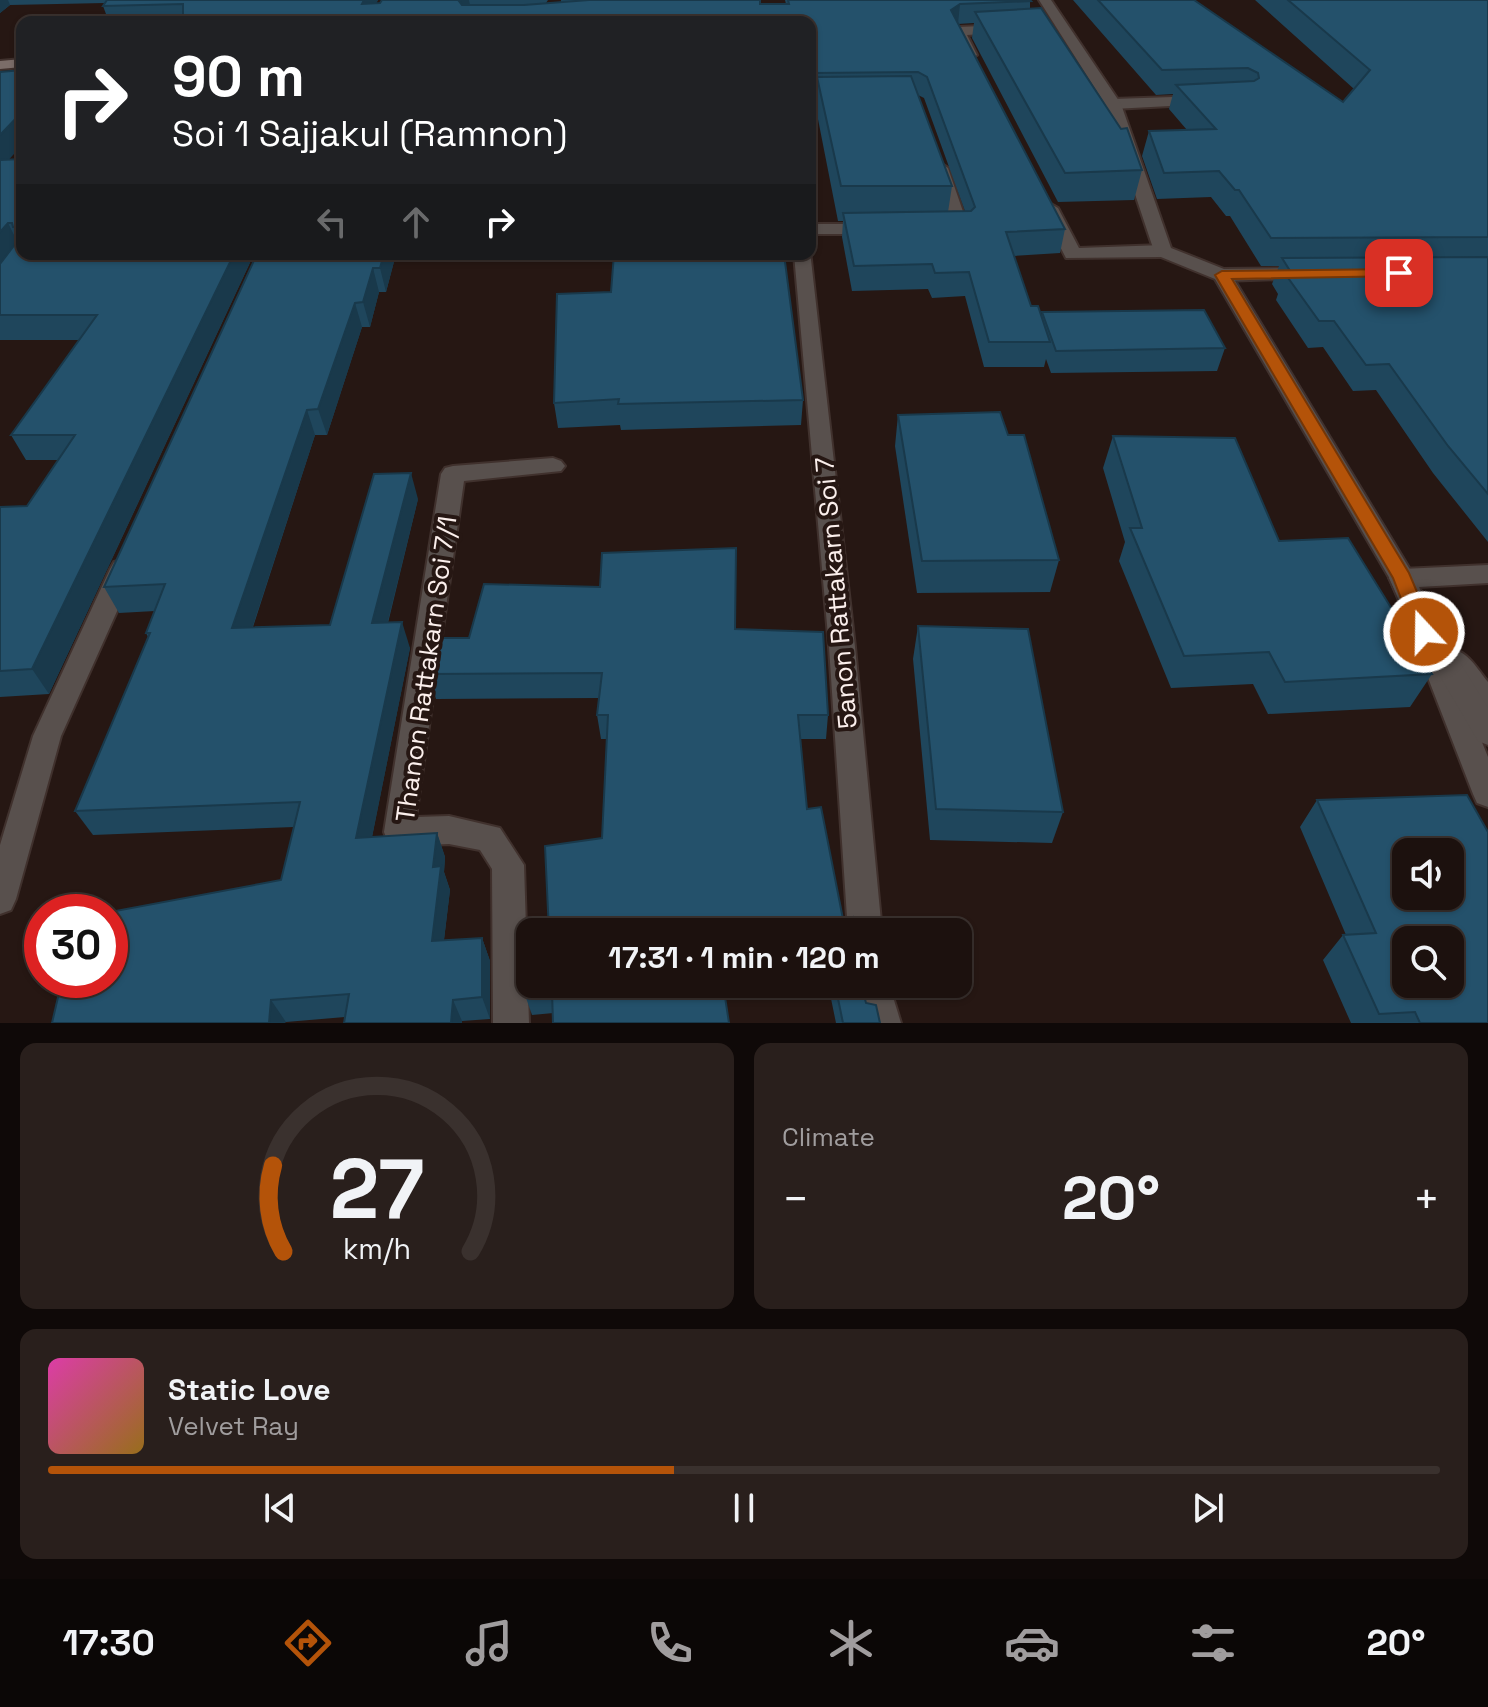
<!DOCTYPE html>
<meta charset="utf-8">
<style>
body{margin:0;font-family:"Space Grotesk",sans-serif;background:#291f1c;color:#f1f3f6;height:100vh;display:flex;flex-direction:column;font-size:30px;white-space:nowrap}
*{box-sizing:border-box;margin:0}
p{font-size:26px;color:#a09d9e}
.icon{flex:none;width:44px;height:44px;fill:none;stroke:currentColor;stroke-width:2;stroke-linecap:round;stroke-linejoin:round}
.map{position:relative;height:1023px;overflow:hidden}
.drawer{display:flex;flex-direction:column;gap:20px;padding:20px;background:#0f0908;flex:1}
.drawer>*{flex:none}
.banner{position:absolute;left:16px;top:16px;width:800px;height:244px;border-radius:16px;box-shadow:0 2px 6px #0004,0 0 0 2px #3a312e;background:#202124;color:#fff;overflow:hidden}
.fabs{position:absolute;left:1392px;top:838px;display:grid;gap:16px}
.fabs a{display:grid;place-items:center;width:72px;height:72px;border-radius:16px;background:#1c110e;box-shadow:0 2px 6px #0004,0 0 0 2px #3a312e;font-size:40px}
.speed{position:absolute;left:24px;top:894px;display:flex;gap:16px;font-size:40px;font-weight:700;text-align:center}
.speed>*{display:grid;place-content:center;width:104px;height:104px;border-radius:50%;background:#1c110e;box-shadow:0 2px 6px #0004,0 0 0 2px #3a312e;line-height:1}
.speed .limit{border:12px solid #d22;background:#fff;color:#111}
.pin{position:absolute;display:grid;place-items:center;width:68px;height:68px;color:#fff;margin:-34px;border-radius:16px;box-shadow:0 4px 12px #0006}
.me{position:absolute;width:88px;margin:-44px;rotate:339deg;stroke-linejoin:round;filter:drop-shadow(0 0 6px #0008)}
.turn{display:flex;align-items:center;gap:28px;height:168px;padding:0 24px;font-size:36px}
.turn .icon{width:104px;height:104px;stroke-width:2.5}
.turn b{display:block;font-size:56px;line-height:68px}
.lanes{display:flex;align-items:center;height:76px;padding:0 24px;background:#0003;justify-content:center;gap:40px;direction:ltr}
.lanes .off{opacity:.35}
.big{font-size:60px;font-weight:700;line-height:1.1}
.drawer .tile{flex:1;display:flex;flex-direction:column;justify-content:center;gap:12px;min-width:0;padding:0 28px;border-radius:16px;background:#291f1c}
.drawer .dial{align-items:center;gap:0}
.dial svg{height:208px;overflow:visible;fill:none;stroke:#3a312e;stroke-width:7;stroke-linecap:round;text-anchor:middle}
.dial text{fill:#f1f3f6;stroke:none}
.song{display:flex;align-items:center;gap:24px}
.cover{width:96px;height:96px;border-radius:12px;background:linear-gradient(135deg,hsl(320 70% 55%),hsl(40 70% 35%))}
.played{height:8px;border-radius:4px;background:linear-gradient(90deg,#b45309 45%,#3a312e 45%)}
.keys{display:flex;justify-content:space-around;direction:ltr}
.heat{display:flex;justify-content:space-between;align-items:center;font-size:44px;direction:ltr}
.drawer .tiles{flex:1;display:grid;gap:20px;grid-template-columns:1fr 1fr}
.tile:last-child{grid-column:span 2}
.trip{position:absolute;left:516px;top:918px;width:456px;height:80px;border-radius:16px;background:#1c110e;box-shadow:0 2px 6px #0004,0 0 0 2px #3a312e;font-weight:700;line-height:80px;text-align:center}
.tabs{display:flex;height:128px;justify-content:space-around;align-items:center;background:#0b0706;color:#a09d9e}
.tabs .icon{width:56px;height:56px}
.tabs .current{color:#b45309}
.tabs b{font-size:36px;color:#f1f3f6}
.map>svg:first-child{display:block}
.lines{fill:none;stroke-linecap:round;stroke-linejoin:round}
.service-casing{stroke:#40312d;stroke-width:4}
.minor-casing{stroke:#40312d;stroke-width:4}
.tertiary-casing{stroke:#40312d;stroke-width:4}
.secondary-casing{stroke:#40312d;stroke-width:4}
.service{fill:#58504d;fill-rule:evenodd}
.minor{fill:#58504d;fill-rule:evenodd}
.tertiary{fill:#58504d;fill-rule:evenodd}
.secondary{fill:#7b6d69;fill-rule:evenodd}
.wall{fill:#1f465c;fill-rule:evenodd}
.shaded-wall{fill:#19394b}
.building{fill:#24516b;stroke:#19394b;stroke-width:2;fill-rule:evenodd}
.route{fill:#b45309;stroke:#753606;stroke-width:2}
.labels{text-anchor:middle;stroke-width:8;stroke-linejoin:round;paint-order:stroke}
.street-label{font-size:26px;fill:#fbefec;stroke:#261713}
</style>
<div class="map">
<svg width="1488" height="1023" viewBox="0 0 1488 1023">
<rect width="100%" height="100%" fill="#261713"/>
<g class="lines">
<g class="service-casing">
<g id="service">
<polygon points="940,163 948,168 969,229 967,232 953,234 945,229 951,224 932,168"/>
<polygon points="810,224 870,224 878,229 870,234 810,234"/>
</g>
</g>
<g class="minor-casing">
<g id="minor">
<polygon points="1006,25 1013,29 1011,32 967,35 977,55 970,59 963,55 951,31 958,27"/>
<polygon points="1203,96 1211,101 1208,104 1113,109 1105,104 1113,99"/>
<polygon points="1049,203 1058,208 1079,248 1163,245 1172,251 1163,257 1066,258 1040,208"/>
<polygon points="810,251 855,647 882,932 848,932 829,647 794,254 810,254"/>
<polygon points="1306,268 1315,274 1313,278 1222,281 1213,275 1222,269"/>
<polygon points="553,458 561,461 565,466 561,471 464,481 416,817 449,816 500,828 524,865 529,1023 493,1023 492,869 480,850 449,844 399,846 388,842 384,832 441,474 445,468 453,466"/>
<polygon points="123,560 132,562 136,569 61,736 16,899 11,910 0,914 0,845 33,736 110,569 114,562"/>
<polygon points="1488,565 1488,583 1419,587 1423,596 1419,603 1410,606 1401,603 1389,578 1393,571 1402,569"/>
<path d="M1432,641L1442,645L1445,651C1464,644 1477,669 1488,682V713L1478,710L1460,688L1488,757V807L1477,803L1473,794L1418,652L1422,645Z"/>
<polygon points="855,984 889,984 901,1023 865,1023"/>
</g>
</g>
<g class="tertiary-casing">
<polygon id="tertiary" points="1039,0 1051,0 1121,104 1171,248 1229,271 1411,571 1432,617 1488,708 1488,745 1478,741 1407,620 1390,579 1215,279 1156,255 1154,251 1105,104"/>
</g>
<g class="secondary-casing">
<polygon id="secondary" points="22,59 22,67 0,69 0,61"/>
</g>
<use href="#service" class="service"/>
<use href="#minor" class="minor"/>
<use href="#tertiary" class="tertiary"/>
<use href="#secondary" class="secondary"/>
</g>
<g class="wall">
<path d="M0,0H378L376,3H380L382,0H548L546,3L561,2V0H760V4H786L785,0H1030V9L1142,170L1134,200L1058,202L972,38L974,23L958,24L1065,229L1060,253L1014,256L1031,306L1041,317L1042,312L1225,348L1217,371L1051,373L1046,359L1044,367H984L965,296L932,298L928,289L852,291L842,237L843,221H838L816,109L817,95H813L810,80V22H109L103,6L105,3L10,5L0,13ZM918,95L924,98L965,211L948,212L952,186Z"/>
<polygon points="1073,0 1194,0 1343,102 1354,89 1255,0 1488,0 1488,256 1485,257 1488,257 1488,542 1433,473 1376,390 1353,391 1323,347 1308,348 1276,300 1278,294 1272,284 1279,266 1261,266 1230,216 1226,216 1211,197 1157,199 1142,156 1149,131 1187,130 1169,109 1173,94 1156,95"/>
<polygon points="22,70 22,145 9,159 22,159 22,254 254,254 49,694 0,697 0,507 27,506 58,460 26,460 11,435 79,340 0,340 0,72"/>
<polygon points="257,254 396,254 386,292 379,292 370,327 362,327 327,435 315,435 253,627 330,625 418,499 388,623 410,648 372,837 437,833 445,857 444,872 450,890 444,940 482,938 490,961 490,1019 462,1021 462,1023 344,1023 345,1017 286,1022 52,1023 281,880 294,827 93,835 75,811 148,637 146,633 155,611 119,613 104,587"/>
<polygon points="611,292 803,400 801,425 621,430 620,425 558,428 554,403"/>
<polygon points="898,415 1008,435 1059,560 1050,592 917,593 895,446"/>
<polygon points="1113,436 1279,541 1432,674 1410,707 1268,714 1253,684 1171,688 1119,561 1125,542 1103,468"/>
<polygon points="918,626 1063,812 1052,843 930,840 913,659"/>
<polygon points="736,629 828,715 826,739 800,739 807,809 843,919 857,932 607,739 601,739 597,715 599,698 436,699 429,674 469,638"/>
<polygon points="1317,800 1488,1023 1351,1023 1323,960 1343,935 1346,935 1300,827"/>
<polygon points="530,984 808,984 725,997 532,1015 525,995"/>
<polygon points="828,984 861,984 866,1003 880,1023 836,1023"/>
</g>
<g class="shaded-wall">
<polygon points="0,0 8,0 10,5 0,13"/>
<polygon points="364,0 378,0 367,22 362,4"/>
<polygon points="461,0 469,0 472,15 459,1"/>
<polygon points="960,4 958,24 951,10"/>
<polygon points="22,112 22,145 0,169 0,135"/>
<polygon points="8,223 20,247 0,269 0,232"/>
<polygon points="234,254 254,254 49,694 32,669"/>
<polygon points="384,254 396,254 386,292 380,268"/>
<polygon points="373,268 379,292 370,327 363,302"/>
<polygon points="355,303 362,327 327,435 318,409"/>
<polygon points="307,410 315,435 244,653 232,628"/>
<polygon points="411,473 418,499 381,649 372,623"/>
<polygon points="402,622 410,648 367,862 356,838"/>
<polygon points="437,833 445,857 444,872 450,890 441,964 432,941 433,867"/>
<polygon points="482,938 490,961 490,1019 482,997"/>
<polygon points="271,1000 286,1022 285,1023 269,1023"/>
<polygon points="453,1000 462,1021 462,1023 451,1023"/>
</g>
<g class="building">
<polygon points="107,0 364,0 362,4 380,3 382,0 461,0 459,1 462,5 524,5 589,0 760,0 760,4 789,4 788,0 1030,0 1031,1 960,4 951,10 1065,229 1006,232 1031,306 1038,306 1050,342 989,342 969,272 935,273 932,264 854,266 843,213 971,211 975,207 927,77 918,72 814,73 810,54 810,22 183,22 183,4 103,6"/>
<polygon points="1098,0 1194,0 1343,102 1370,70 1288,0 1488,0 1488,237 1271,238 1239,190 1235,190 1219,171 1164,173 1149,131 1216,129 1176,85 1254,81 1259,78 1258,73 1248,68 1162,70"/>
<polygon points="1041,8 1121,129 1127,128 1142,170 1065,173 975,12"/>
<polygon points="22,70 22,112 0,135 0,72"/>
<polygon points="911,76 952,186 841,186 817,77"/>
<polygon points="22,159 22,227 13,227 12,223 8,223 0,232 0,160"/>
<polygon points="22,235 22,254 234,254 32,669 0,671 0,507 27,506 75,435 11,435 97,315 0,315 0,264"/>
<polygon points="257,254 384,254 380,268 373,268 363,302 355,303 318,409 307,410 232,628 330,625 374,474 411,473 372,623 402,622 356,838 437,833 433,867 441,866 432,941 482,938 482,997 453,1000 451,1023 344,1023 349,994 271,1000 269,1023 52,1023 62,980 110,980 110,912 281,880 300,802 75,811 150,633 146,633 165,584 104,587"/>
<polygon points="614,254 784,254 803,400 618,404 619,399 554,403 557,294 611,292"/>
<polygon points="1488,257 1488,494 1448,446 1389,364 1366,365 1334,321 1319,321 1286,275 1292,274 1282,258"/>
<polygon points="1204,310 1225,348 1056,351 1042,312"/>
<polygon points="1000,412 1008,435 1024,435 1059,560 922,561 898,415"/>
<polygon points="1113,436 1235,438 1279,541 1348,538 1432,674 1285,682 1269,652 1184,656 1130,528 1142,528"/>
<polygon points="736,548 735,629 823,632 828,715 798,715 807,809 821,807 843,919 853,917 857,932 549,932 545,846 602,838 608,715 597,715 602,673 429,674 434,638 469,638 484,584 600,587 602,553"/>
<polygon points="918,626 1028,629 1063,812 936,809"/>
<path d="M1467,795L1488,832V1023H1420L1415,1012L1379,1014L1343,935L1376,933L1317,800ZM1406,852H1450V896H1406ZM1406,940H1450V984H1406Z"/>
<polygon points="524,936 530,936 530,984 723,984 729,1023 553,1023 552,992 525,995"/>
<polygon points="835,984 861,984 866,1003 876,1005 880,1023 843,1023"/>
</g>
<polygon class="route" points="1399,269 1404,270 1404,276 1232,279 1409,573 1434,632 1431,637 1416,637 1393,578 1215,275 1222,271"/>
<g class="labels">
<g class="street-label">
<text transform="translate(836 593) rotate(-95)" y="9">5anon Rattakarn Soi 7</text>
<text transform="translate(426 669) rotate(-82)" y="9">Thanon Rattakarn Soi 7/1</text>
</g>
</g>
</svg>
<div class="fabs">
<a><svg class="icon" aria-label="sound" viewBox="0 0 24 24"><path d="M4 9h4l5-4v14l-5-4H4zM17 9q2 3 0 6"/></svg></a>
<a><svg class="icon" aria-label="search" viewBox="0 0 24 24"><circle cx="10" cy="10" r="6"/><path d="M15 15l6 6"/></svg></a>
</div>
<div class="speed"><div class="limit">30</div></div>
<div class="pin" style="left:1399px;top:273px;background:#d93025"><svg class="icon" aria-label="arrive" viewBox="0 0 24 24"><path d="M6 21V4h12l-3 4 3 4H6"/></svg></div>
<svg class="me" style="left:1424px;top:632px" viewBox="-20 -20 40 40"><circle r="17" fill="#b45309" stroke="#fff" stroke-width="3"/><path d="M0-11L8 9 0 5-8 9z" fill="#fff"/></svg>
<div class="trip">17:31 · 1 min · 120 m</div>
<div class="banner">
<div class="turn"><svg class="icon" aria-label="right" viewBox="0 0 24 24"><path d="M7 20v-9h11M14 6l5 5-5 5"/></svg><div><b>90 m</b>Soi 1 Sajjakul (Ramnon)</div></div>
<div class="lanes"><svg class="icon off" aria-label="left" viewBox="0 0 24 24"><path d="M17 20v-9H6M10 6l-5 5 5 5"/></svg><svg class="icon off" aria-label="ahead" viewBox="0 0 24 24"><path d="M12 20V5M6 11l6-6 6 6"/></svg><svg class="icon" aria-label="right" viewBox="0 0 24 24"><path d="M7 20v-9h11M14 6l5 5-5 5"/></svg></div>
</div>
</div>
<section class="drawer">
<div class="tiles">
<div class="tile dial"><svg viewBox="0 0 100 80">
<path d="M14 69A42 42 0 1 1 86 69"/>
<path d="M14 69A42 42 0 0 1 10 36" stroke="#b45309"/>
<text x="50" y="56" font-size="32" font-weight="700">27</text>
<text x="50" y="72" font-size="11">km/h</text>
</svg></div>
<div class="tile"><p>Climate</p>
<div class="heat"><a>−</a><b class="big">20°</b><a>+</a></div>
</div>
<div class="tile">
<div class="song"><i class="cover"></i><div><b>Static Love</b><p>Velvet Ray</p></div></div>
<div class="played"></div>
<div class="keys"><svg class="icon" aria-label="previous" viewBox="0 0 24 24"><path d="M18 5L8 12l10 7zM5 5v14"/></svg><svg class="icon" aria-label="pause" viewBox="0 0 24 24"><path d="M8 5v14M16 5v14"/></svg><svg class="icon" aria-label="next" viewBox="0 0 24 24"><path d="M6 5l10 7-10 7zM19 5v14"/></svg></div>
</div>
</div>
</section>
<nav class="tabs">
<b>17:30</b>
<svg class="icon current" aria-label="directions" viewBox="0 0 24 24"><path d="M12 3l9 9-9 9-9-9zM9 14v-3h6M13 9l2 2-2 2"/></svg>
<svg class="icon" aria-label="music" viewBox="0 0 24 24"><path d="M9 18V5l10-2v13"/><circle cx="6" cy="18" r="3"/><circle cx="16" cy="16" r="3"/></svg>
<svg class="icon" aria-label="phone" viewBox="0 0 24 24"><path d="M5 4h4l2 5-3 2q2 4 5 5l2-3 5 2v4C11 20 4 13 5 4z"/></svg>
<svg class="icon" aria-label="climate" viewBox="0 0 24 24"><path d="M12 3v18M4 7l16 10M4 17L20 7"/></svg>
<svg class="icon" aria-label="car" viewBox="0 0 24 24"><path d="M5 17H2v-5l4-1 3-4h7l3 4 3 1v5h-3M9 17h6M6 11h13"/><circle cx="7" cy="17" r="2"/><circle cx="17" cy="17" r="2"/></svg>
<svg class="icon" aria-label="filters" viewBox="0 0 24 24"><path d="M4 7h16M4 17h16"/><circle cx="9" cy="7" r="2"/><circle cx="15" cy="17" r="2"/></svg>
<b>20°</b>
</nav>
